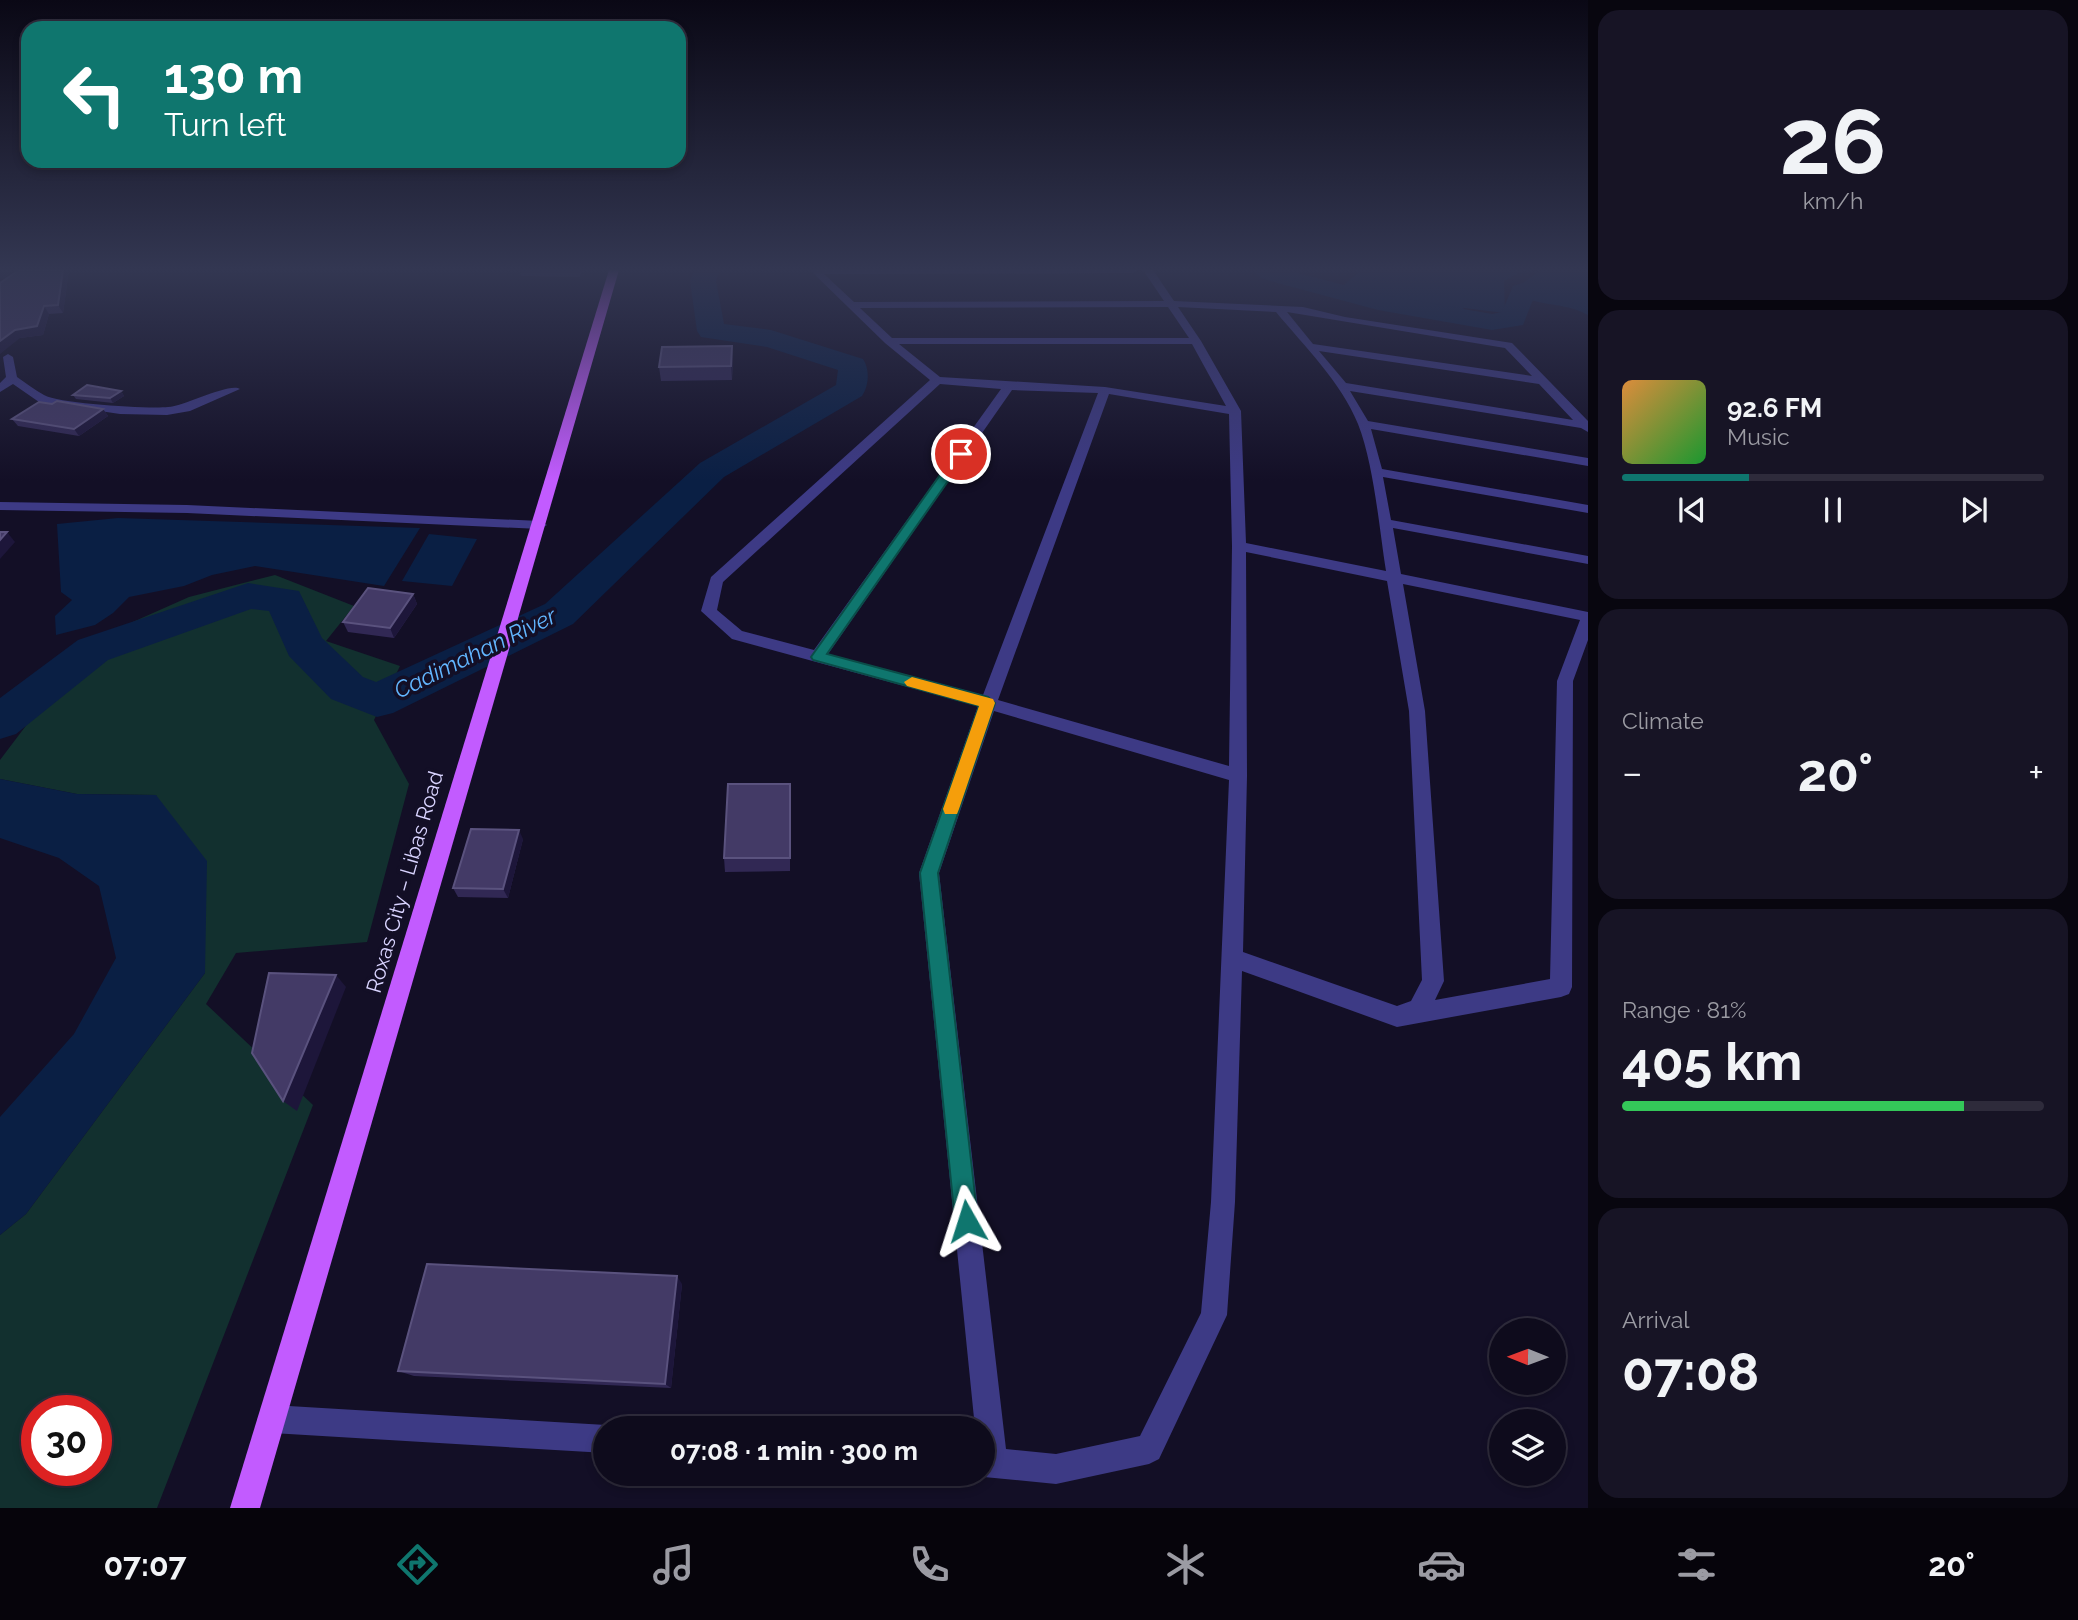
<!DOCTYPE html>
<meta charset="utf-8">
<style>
body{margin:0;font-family:Raleway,sans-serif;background:#171425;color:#f1f3f6;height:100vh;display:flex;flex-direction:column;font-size:26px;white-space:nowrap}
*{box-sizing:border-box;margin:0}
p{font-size:23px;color:#9b9ba3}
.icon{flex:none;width:38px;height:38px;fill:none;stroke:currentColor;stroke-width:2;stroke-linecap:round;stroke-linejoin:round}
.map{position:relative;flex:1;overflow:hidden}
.drawer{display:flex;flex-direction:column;gap:10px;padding:10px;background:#08060f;width:490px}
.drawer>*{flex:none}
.guide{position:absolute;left:21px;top:21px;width:665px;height:147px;border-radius:21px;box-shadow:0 4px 10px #0003,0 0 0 2px #2e2b3b;background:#0f766e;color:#fff;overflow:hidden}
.needle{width:46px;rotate:271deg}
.tools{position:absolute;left:1489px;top:1318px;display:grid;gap:14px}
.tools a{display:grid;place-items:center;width:77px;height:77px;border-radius:50%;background:#0e0b1c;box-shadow:0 4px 10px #0003,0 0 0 2px #2e2b3b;font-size:35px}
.speed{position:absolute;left:21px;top:1395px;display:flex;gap:14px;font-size:35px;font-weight:700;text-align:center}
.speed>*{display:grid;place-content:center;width:91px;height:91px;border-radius:50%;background:#0e0b1c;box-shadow:0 4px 10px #0003,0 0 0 2px #2e2b3b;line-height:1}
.speed .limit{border:10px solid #d22;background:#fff;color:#111}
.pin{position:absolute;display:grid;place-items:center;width:60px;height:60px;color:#fff;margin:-30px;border:4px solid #fff;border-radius:50%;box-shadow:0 2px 7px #0007}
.me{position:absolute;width:77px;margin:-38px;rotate:354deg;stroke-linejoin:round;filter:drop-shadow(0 0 5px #0008)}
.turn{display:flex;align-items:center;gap:24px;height:147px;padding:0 28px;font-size:32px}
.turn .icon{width:91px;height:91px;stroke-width:2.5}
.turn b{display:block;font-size:49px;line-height:60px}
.big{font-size:52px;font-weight:700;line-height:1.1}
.drawer .widget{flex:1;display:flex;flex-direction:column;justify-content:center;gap:10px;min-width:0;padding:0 24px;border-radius:21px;background:#171425}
.drawer .dial{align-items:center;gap:0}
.dial b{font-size:91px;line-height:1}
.song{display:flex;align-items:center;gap:21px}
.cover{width:84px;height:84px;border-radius:10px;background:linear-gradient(135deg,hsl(30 70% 55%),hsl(130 70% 35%))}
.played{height:7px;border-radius:4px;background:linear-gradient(90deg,#0f766e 30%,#2e2b3b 30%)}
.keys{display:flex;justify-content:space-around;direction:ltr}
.heat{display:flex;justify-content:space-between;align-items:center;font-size:38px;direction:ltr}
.charge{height:10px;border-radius:5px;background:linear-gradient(90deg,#34c759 81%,#2e2b3b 0)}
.trip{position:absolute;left:593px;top:1416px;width:402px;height:70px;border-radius:35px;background:#0e0b1c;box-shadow:0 4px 10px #0003,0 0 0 2px #2e2b3b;font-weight:700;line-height:70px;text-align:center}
.tabs{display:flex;height:112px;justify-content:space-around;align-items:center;background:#06040b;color:#9b9ba3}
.tabs .icon{width:49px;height:49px}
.tabs .current{color:#0f766e}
.tabs b{font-size:32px;color:#f1f3f6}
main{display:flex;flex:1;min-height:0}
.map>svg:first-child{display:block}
.green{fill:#12302f;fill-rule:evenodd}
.water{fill:#0a1f44}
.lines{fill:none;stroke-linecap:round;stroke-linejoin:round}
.river{fill:#0a1f44;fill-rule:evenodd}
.minor{fill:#3d3a85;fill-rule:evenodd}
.major{fill:#c25bff;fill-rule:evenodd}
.wall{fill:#312854}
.shaded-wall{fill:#1d163a}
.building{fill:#433a66;stroke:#5a527e;stroke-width:2}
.route{fill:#0f766e;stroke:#0a4d48;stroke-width:2}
.slow{fill:#f59e0b}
.labels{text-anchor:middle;stroke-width:7;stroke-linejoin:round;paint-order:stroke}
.street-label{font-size:21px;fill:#d9d4ff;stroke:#130f26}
.water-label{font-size:23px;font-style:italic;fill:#62b6ff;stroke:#130f26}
</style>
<main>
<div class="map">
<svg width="1588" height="1508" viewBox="0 0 1588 1508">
<rect width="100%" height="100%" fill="#130f26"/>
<path class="green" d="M275,575L354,606L326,641L400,666L374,720L409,784L367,942L236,953L206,1004L313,1105L157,1508H0V1235L26,1214L205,973L156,795L77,794L0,779V760L90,641L189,597ZM37,1410H96V1470H37Z"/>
<g class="water">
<polygon points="1361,270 1522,270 1522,271 1504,281 1505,313 1464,308 1456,313 1442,313 1336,292"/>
<path d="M1540,270H1588V315C1563,301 1540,308 1512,292Z"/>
<polygon points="118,518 420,528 384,586 255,566 212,575 184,586 129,597 113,613 95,625 56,635 55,616 72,600 61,592 57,524"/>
<polygon points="429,534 477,539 452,586 402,581"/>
<polygon points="0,779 77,794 156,795 207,861 205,973 26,1214 0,1235 0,1117 74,1034 116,958 99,886 59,858 0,838"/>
</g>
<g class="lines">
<g class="river">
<path d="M694,270H720L716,281L724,324L771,330L863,359C870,369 869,386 862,396L724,477L573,624L393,713L377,717L331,699L289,656L269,611L251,609L108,660L16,734L0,739V698L78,640L248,583L299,591L322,638L363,677L376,682L545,604L700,463L836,385L838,370L767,347L701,337L697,331L690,281Z"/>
<polygon points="1252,270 1286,270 1379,294 1492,314 1502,312 1513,286 1568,270 1588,270 1588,280 1534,297 1523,325 1492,330 1378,310 1263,279"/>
</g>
<g class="minor">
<path d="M810,270H1138L1133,273L824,274L854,302L1164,301L1143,270H1153L1174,301L1303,307L1345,317L1512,343L1588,421V432L1581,428L1350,391L1368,421L1588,458V466L1371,429L1382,469L1588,505V513L1383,477L1391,520L1588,556V564L1393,528L1401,574L1588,612V640L1573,681L1572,987L1569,994L1561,997L1397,1027L1242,971L1235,1202L1227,1315L1159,1459L1149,1464L1056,1484L984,1477L976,1474H984V1428H975L919,873L978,706L732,639L701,611L711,577L930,380L885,343ZM1168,307L1189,338H892L860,308ZM1178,307L1276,312C1304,346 1341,382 1358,424C1374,465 1379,527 1386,571L1246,543L1241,411L1201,341ZM1287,312L1505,348L1532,376L1313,344ZM899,344H1192L1226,406L1105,387L940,377ZM1319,351L1539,384L1573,420L1346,383ZM940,384L1001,389L814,650L742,631L717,610L723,582ZM1012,390L1098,393L983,695L828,654ZM1109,394L1229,414L1232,546L1229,766L998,700ZM1246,552L1387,581L1409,711L1422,980L1411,1001L1397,1006L1243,952L1247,776ZM1403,584L1580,620L1557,681L1550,979L1435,1000L1444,981L1425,711ZM994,711L1229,780L1211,1202L1201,1313L1140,1436L1056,1454L1006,1449L939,873Z"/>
<path d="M8,354L13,357L17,377C26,383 35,390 44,395C60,404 149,409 168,407C185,406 230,382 240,389L190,411L167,415L120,414L39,402L13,384L0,392V383L6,377L3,357Z"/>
<polygon points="0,502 187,505 540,521 547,525 540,529 187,513 0,510"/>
<polygon points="272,1405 606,1425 614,1428 606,1428 606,1453 272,1433 262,1429 258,1419 262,1409"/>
</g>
<polygon class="major" points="609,270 619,270 260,1508 230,1508"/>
</g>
<g class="wall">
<polygon points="19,270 69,270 63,313 49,314 43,335 20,338"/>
<polygon points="520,270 582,270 580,277 521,276"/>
<polygon points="733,360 732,380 661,381 659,367"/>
<polygon points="121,391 124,396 113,403 76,399 73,395"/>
<polygon points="52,404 103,409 108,416 79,436 18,426 12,419"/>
<polygon points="413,594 417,604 394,638 348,632 343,622"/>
<polygon points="790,784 790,871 725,872 724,858"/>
<polygon points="523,839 508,898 458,897 453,888"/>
<polygon points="682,1284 671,1388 414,1376 398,1371"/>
</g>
<g class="shaded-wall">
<polygon points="0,270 16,270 0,281"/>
<polygon points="63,270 69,270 63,313 58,305"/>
<polygon points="44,306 49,314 43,335 20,338 0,354 0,341"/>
<polygon points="732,346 733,360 732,380 731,366"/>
<polygon points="121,391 124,396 113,403 110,398"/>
<polygon points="103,409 108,416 79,436 74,429"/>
<polygon points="7,532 15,542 0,559 0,540"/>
<polygon points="413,594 417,604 394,638 390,628"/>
<polygon points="519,830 523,839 508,898 503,889"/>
<polygon points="336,975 346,987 297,1111 283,1101"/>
<polygon points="677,1276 682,1284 671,1388 665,1384"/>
</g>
<g class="building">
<polygon points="19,270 63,270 58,305 44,306 37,326 15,330 0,341 0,283"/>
<polygon points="732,346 731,366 659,367 662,347"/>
<polygon points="87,385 121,391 110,398 73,395"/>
<polygon points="57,401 103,409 74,429 12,419 39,402 52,404"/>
<polygon points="0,532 7,532 0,540"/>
<polygon points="368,588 413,594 390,628 343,622"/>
<polygon points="728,784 790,784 790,858 724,858"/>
<polygon points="471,829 519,830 503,889 453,888"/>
<polygon points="269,973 336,975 283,1101 252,1053"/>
<polygon points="427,1264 677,1276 665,1384 398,1371"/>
</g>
<linearGradient id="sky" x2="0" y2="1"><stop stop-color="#0a0815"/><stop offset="0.56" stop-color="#333752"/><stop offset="1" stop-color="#333752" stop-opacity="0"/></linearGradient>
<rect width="1588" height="481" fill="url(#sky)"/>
<polygon class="route" points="957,451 967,454 827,654 988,697 995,703 938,873 978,1221 975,1229 967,1233 959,1229 955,1221 920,873 979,706 813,660 811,657"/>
<polygon class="slow" points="912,677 993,699 995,703 959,809 957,814 945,814 943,809 979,706 907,686 904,682"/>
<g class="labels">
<g class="street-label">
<text transform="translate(405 882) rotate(-74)" y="7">Roxas City – Libas Road</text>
</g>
<g class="water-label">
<text transform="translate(475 653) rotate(-26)" y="8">Cadimahan River</text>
</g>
</g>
</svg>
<div class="tools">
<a><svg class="needle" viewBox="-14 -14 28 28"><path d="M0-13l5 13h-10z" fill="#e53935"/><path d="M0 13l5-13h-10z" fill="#9b9ba3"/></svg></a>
<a><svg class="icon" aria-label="layers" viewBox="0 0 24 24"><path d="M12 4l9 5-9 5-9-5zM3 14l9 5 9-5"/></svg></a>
</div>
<div class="speed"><div class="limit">30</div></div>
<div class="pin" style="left:961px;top:454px;background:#d93025"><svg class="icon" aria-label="arrive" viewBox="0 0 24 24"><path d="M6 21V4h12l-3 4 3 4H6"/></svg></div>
<svg class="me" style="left:967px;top:1221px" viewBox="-20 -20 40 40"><path d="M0-17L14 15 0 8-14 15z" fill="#0f766e" stroke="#fff" stroke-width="4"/></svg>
<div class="trip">07:08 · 1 min · 300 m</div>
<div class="guide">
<div class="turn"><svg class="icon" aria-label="left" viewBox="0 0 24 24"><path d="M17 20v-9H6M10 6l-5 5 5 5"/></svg><div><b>130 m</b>Turn left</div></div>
</div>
</div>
<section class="drawer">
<div class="widget dial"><b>26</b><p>km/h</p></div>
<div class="widget">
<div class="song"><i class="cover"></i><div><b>92.6 FM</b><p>Music</p></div></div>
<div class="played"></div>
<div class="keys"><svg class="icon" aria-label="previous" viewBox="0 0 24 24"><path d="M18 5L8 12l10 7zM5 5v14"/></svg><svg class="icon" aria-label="pause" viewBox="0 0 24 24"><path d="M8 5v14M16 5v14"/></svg><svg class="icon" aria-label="next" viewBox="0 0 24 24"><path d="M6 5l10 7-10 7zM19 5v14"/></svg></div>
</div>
<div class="widget"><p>Climate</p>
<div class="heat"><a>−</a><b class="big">20°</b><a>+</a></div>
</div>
<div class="widget"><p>Range · 81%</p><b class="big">405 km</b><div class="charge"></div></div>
<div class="widget"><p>Arrival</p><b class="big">07:08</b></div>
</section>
</main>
<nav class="tabs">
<b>07:07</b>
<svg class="icon current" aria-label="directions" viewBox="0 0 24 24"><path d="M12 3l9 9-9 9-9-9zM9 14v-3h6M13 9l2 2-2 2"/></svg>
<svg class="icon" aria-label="music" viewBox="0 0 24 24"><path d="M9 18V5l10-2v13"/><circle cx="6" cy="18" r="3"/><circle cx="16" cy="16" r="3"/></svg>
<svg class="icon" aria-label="phone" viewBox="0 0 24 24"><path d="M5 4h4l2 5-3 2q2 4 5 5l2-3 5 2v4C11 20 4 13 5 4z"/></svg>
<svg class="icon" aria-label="climate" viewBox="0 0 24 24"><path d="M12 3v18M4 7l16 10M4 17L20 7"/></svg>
<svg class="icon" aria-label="car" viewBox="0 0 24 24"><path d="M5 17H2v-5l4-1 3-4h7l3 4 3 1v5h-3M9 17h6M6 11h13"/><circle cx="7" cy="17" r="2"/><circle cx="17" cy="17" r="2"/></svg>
<svg class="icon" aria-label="filters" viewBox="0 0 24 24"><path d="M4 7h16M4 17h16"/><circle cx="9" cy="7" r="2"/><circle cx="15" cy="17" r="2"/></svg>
<b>20°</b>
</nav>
